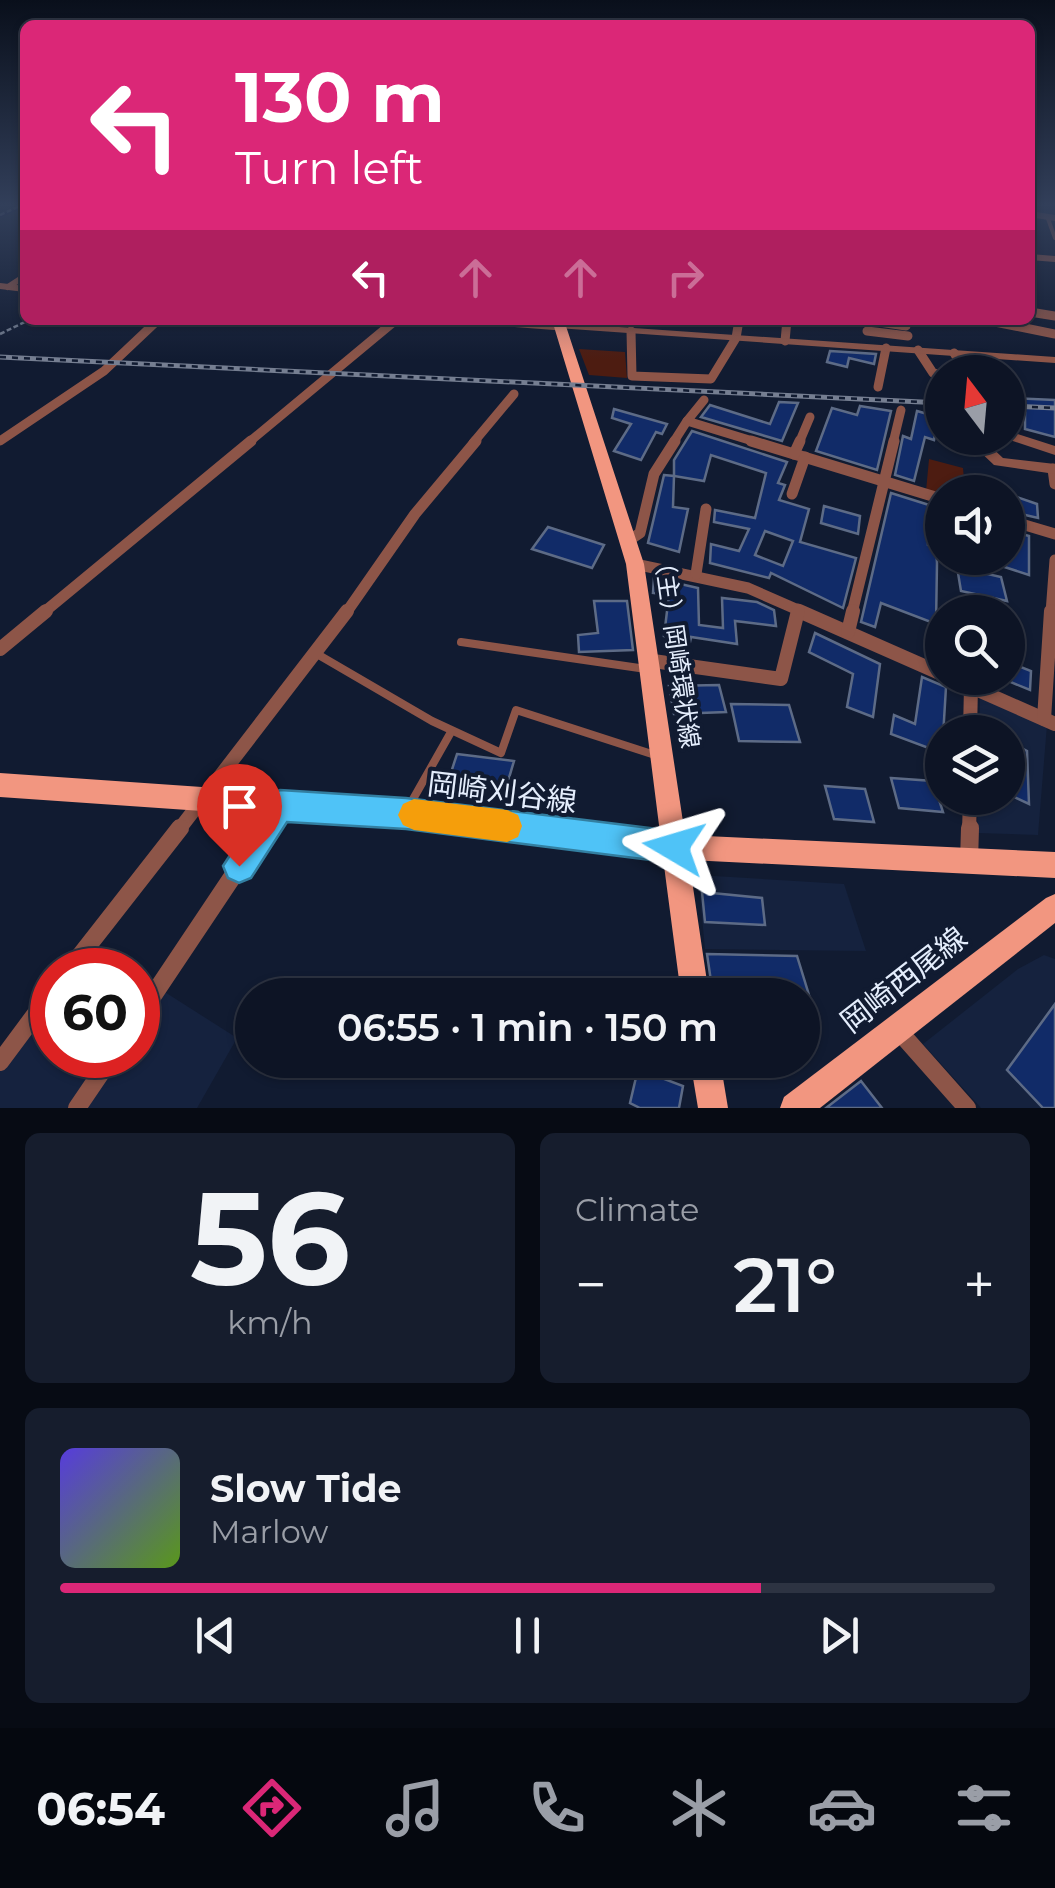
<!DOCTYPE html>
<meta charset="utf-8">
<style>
body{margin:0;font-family:Montserrat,"Noto Sans JP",sans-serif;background:#161d2d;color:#f1f3f6;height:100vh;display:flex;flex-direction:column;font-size:38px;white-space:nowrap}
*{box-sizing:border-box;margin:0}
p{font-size:32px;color:#9a9ea7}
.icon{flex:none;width:55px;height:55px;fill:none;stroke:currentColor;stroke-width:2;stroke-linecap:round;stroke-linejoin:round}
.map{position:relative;height:1108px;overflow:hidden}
.details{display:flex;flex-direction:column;gap:25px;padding:25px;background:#070b14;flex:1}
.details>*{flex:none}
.banner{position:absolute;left:20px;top:20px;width:1015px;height:305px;border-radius:15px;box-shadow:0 2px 8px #0004,0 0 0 2px #2d3342;background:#db2777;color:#fff;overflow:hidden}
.needle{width:65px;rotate:344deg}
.controls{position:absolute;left:925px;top:355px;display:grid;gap:20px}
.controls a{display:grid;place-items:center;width:100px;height:100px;border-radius:50%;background:#0d1425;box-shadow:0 2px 8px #0004,0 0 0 2px #2d3342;font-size:50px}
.speed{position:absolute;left:30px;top:948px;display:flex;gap:20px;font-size:50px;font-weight:700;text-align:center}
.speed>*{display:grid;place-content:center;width:130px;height:130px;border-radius:50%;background:#0d1425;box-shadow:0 2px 8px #0004,0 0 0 2px #2d3342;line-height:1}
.speed .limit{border:15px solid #d22;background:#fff;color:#111}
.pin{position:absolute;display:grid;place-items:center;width:85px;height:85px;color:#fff;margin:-102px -42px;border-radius:50% 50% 50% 0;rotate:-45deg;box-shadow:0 0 10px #0007}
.pin .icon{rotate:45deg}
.me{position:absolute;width:110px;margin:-55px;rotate:277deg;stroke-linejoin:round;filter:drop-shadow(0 0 8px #0008)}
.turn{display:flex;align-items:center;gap:35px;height:210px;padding:0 50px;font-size:45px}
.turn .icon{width:130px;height:130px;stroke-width:2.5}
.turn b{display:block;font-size:70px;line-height:85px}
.lanes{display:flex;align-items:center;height:95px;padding:0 50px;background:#0003;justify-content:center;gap:50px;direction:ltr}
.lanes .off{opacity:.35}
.big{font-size:75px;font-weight:600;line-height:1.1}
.details .widget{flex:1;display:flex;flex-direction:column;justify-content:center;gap:15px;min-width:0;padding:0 35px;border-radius:15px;background:#161d2d}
.details .dial{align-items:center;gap:0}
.dial b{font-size:130px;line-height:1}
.song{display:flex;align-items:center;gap:30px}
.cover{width:120px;height:120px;border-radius:15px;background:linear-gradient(135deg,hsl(250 70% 55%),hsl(90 70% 35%))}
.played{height:10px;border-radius:5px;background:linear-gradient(90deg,#db2777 75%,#2d3342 75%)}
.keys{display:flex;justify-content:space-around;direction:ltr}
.heat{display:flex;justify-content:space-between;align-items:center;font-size:55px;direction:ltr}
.details .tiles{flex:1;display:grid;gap:25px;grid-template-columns:1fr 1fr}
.widget:last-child{grid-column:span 2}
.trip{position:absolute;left:235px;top:978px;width:585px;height:100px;border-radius:50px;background:#0d1425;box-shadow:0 2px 8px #0004,0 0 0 2px #2d3342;font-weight:600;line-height:100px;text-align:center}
.tab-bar{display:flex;height:160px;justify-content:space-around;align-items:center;background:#05080f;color:#9a9ea7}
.tab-bar .icon{width:70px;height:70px}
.tab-bar .on{color:#db2777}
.tab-bar b{font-size:45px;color:#f1f3f6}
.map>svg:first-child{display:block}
.built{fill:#15223e}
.green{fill:#4d1c11}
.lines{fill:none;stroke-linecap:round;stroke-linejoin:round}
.stream{stroke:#00013d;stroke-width:2.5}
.building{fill:#112b68;stroke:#5d6b86;stroke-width:2.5;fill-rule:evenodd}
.path{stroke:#727c8e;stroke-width:2.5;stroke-dasharray:5 2.5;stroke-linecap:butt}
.service-far1{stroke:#8d5548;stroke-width:4}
.service{stroke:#8d5548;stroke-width:8}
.minor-far4{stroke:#8d5548;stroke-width:6}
.minor-far3{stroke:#8d5548;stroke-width:9}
.minor-far2{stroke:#8d5548;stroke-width:11}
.minor-far1{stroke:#8d5548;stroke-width:14}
.minor{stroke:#8d5548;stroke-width:18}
.tertiary{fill:#8d5548;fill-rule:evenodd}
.primary{fill:#f29680;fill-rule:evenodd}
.rail-casing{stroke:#757e91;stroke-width:5}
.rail{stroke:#111b31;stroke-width:2.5;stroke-dasharray:6;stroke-linecap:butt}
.route{fill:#4fc3f7;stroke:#337fa1;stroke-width:2.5}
.slow{fill:#f59e0b}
.labels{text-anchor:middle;stroke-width:8;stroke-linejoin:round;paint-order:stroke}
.street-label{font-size:25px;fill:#e4edfc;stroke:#111b31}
.near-street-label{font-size:30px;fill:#e4edfc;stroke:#111b31}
</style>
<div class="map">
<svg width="1055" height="1108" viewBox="0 0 1055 1108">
<rect width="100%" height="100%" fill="#111b31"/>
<g class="built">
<polygon points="980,697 1047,725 1038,835 977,833 978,798 1008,798 1008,732 979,732"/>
<polygon points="698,875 844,884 866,951 705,949"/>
<polygon points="1044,955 1055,959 1055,1108 981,1108 923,1044 1018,969"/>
<polygon points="138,975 237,1038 197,1108 0,1108 0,1062 52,992 52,1055 138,1055"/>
</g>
<g class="green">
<polygon points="579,349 625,352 627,378 589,375"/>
<polygon points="929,459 963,468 965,492 942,496 926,491"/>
</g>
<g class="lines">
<polyline class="stream" points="0,216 25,206"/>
</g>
<g class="building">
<polygon points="830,351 876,354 874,364 849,358 847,367 827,362"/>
<polygon points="1008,398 1055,400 1055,437 1025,429 1025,413 1008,412"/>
<polygon points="779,402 798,403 782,441 701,417 710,405 770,424"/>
<polygon points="860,406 891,411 877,470 816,451 832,408 857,415"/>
<polygon points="614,409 667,424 662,434 656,432 641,460 614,451 631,424 612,418"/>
<polygon points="917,411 938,417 934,440 925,437 914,481 895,475 903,436 911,439"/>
<path d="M692,431L787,462L778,483L785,485L779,500L809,509L800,542L856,558L843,608L771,573L769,578L710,563L711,544L739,551L749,529L714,522L715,510L755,518L766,473L711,455L704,481L674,476V460ZM765,531L793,541L783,566L755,555Z"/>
<polygon points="664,475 674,476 673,507 688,509 679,552 648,543"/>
<polygon points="891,493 929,505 928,545 936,548 937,563 936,624 881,603 875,627 861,622"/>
<polygon points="1008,494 1037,504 1038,518 1008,511"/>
<polygon points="824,506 860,516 858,534 821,523"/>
<polygon points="548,527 604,545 592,568 532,549"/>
<polygon points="1008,530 1029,536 1029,575 983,560 1008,558"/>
<polygon points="957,567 1001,577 1007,601 961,591"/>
<polygon points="654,578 698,588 699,625 723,628 722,598 757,602 774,610 776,626 735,621 737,644 691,637 690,642 664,636 669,595 653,593"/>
<polygon points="594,601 627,601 633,650 579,652 578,635 598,633"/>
<polygon points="815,633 880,664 873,717 847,707 853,674 809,652"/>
<polygon points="1008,662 1031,671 1030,690 1008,681"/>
<polygon points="922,677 946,687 942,753 891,734 894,715 915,724"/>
<polygon points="719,685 726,712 674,714 669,686"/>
<polygon points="731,704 789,705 800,742 739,741"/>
<polygon points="1008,741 1027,751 1029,804 1008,794"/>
<polygon points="457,754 514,761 506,788 446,788"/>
<polygon points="891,778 933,781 943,812 899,808"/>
<polygon points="825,786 865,789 874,822 834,819"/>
<polygon points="702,892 762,898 765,925 705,922"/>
<polygon points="707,954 797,956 809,995 713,995"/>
<polygon points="1055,1004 1055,1108 1043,1108 1007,1070"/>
<polygon points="638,1069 683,1086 679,1108 640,1108 630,1103"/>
<polygon points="861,1081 882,1108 826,1108"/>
</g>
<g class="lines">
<g class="path">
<polyline points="0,215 22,205"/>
<polyline points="0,334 29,320"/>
</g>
<polyline class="service-far1" points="1047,216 1055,238"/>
<g class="service">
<polyline points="461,642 646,669"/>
<polyline points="317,654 432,721 501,753 516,710 658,756"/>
<polyline points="408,808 451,732"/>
</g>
<g class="minor-far4">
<polyline points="1030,214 1055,218"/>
<polyline points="1030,257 1055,259"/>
<polyline points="1030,259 1030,281"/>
<polyline points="0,286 25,289"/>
<polyline points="8,287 25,276"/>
</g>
<g class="minor-far3">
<polyline points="1030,312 1055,316"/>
<polyline points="480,320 561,326"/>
<polyline points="866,320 906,326"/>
<polyline points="985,320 1055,334"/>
<polyline points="631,331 632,376 711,379 736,338 739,320"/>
<polyline points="867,331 908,336"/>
<polyline points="785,341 787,320"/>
<polyline points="918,350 933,373 942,375"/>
<polyline points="954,353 966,372"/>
<polyline points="878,387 886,348"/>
<polyline points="704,400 687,421 759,443"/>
<polyline points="0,441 104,371 158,320"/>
<polyline points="248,443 396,320"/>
<polyline points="473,443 514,394"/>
<polyline points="673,443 687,421"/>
<polyline points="799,443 810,417"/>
<polyline points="893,443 901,410"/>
</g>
<g class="minor-far2">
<polyline points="751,441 942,499"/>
<polyline points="794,454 800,441"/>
<polyline points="1053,469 1055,484"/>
<polyline points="792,494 805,457"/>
<polyline points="1008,520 1055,534"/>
<polyline points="628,541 640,533 654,474 675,441"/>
<polyline points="635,564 748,588 805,613"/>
<polyline points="696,574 706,509"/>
<polyline points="43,613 251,441"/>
<polyline points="346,613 415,514 476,441"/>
<polyline points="797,613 798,609"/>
<polyline points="852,613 894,441"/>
<polyline points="1051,613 1055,560"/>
</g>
<g class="minor-far1">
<polyline points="799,611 942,674"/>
<polyline points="848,632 853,611"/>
<polyline points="0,649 46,611"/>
<polyline points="646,660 781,679 798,611"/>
<polyline points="951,678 1055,724"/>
<polyline points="1044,719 1051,611"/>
<polyline points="970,732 971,686"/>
<polyline points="178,831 347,611"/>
<polyline points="263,831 280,806"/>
<polyline points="969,831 970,798"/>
</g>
<g class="minor">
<polyline points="969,862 970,828"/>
<polyline points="69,970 180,828"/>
<polyline points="138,1018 265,828"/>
<polyline points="897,1029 967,1108"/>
<polyline points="0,1062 52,992"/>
<polyline points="77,1108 113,1055"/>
</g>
<g class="tertiary">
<polygon points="561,323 1055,357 1055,363 557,328 557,324"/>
<polygon points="1008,431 1055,446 1055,455 1004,438 1008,438"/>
<polygon points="977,438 989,438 988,444 1003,458 1055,464 1055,474 994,465 976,448 975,445"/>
</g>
<g class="primary">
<polygon points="552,320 564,320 644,564 685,835 1055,852 1055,878 689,860 709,995 681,995 663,858 405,825 0,797 0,773 405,801 660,833 626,564"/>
<polygon points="1055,894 1055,923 820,1108 780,1108 784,1097 1046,898"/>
<polygon points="690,1060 720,1060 728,1108 698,1108"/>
</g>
<g class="rail-casing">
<g id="rail">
<polyline points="0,357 942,403"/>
<polyline points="1008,406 1055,408"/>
</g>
</g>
<use href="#rail" class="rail"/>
</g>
<linearGradient id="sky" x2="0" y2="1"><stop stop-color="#090f1b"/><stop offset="0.57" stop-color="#323f5a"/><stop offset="1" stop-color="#323f5a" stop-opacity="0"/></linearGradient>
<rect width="1055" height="360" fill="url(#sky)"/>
<polygon class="route" points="280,790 406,798 674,831 686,836 690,847 686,858 674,863 406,829 287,822 251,878 239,883 228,878 223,866 269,795"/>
<polygon class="slow" points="414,799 507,810 518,815 522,826 518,837 507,842 414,830 403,825 398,815 403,804"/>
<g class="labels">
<g class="street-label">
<text transform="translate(677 649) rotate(82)" y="9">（主）岡崎環状線</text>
</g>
<g class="near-street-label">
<text transform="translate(502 793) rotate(7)" y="10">岡崎刈谷線</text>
<text transform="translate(904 980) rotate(-38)" y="10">岡崎西尾線</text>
</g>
</g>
</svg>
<div class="controls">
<a><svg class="needle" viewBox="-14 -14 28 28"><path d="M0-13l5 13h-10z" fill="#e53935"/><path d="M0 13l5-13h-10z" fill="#9a9ea7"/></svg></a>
<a><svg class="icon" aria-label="sound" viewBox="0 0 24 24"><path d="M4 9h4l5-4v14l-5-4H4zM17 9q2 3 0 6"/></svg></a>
<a><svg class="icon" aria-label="search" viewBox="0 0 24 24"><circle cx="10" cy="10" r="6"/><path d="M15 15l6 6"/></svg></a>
<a><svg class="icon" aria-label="layers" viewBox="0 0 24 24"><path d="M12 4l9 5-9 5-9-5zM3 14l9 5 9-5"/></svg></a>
</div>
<div class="speed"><div class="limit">60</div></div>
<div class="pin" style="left:239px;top:866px;background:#d93025"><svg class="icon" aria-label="arrive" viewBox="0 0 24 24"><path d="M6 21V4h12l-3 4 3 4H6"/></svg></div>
<svg class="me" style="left:674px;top:847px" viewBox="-20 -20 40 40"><path d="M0-17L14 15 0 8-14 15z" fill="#4fc3f7" stroke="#fff" stroke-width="4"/></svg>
<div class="trip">06:55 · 1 min · 150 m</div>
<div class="banner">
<div class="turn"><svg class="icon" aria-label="left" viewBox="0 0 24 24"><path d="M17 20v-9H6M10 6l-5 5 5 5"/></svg><div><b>130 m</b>Turn left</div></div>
<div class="lanes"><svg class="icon" aria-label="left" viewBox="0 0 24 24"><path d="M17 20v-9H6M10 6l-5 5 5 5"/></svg><svg class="icon off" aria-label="ahead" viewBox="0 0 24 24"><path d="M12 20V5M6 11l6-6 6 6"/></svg><svg class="icon off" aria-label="ahead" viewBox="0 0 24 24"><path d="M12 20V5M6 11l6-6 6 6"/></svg><svg class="icon off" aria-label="right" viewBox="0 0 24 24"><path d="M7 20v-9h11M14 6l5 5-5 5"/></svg></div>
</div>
</div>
<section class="details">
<div class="tiles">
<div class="widget dial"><b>56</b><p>km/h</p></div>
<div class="widget"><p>Climate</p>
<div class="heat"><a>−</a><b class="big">21°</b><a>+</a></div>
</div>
<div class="widget">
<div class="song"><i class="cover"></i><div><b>Slow Tide</b><p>Marlow</p></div></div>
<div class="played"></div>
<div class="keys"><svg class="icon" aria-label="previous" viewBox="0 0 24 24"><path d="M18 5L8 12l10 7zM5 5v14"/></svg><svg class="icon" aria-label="pause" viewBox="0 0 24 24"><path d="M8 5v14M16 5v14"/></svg><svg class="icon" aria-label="next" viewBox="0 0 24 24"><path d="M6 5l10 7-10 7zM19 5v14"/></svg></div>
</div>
</div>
</section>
<nav class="tab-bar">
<b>06:54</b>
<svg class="icon on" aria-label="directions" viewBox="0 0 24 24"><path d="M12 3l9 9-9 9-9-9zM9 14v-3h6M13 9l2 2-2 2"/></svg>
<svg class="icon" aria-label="music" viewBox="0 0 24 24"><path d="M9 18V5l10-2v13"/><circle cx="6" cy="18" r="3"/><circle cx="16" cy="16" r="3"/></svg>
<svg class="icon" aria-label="phone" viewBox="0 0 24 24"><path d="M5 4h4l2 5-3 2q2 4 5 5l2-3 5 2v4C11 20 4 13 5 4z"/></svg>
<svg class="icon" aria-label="climate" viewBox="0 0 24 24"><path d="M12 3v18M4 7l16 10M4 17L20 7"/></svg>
<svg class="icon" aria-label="car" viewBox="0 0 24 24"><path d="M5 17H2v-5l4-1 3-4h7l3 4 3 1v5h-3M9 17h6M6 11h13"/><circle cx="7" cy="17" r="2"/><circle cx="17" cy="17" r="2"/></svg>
<svg class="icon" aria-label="filters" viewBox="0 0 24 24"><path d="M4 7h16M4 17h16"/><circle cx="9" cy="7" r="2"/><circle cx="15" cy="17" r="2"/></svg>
</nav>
